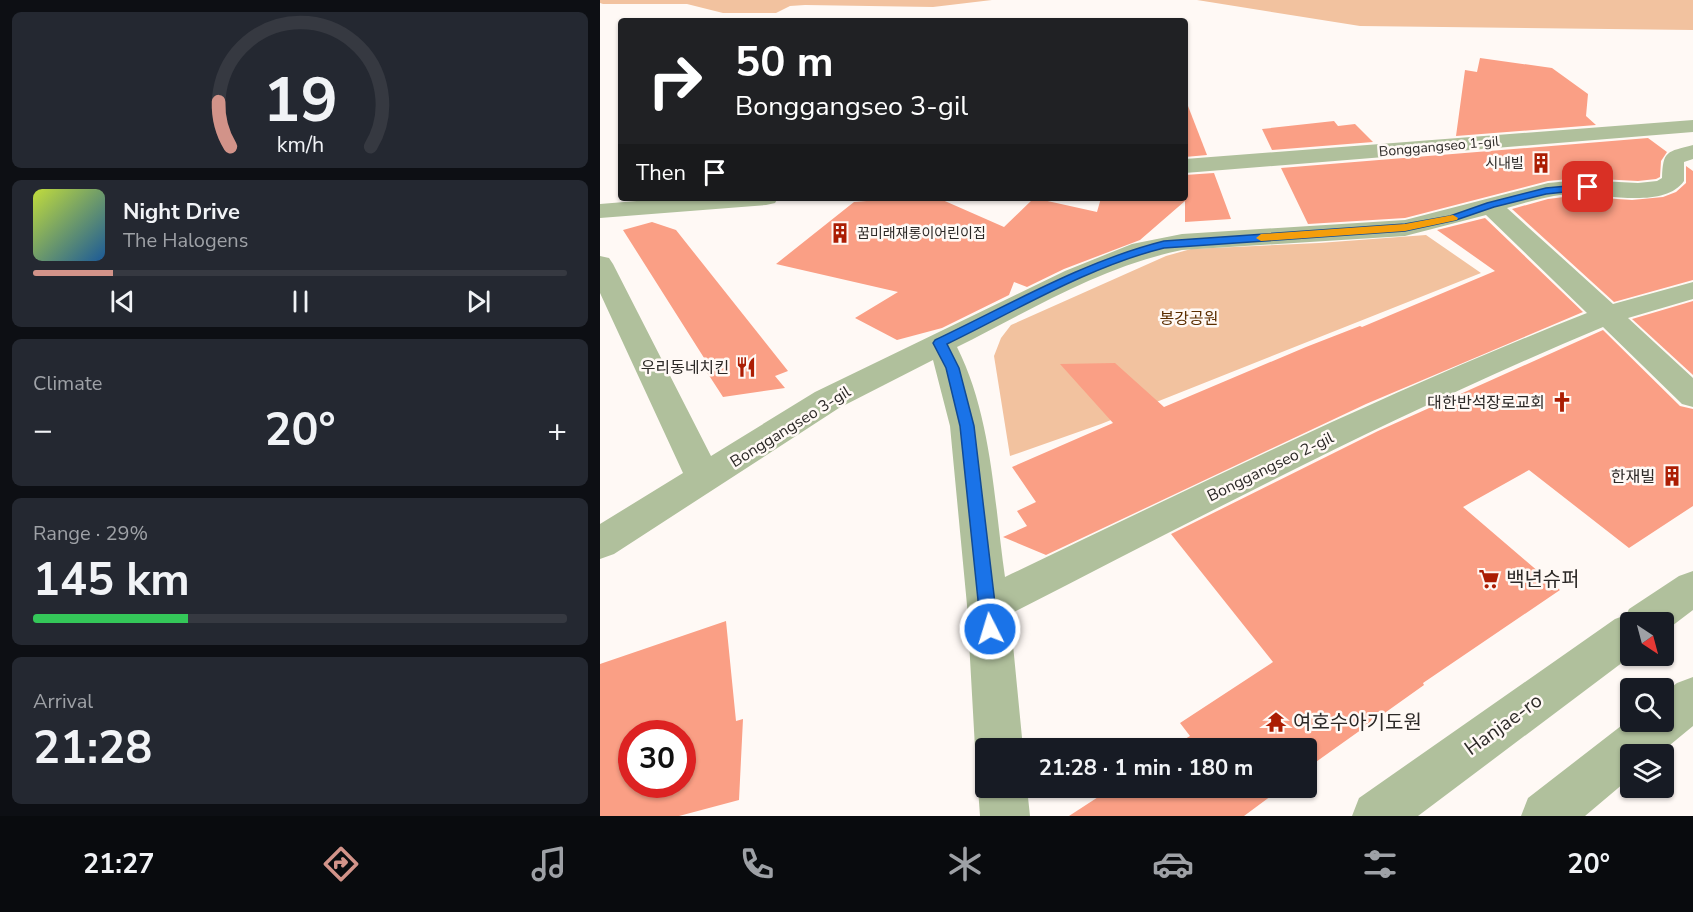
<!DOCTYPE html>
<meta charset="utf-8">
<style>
body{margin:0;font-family:"Nunito Sans","Noto Sans KR",sans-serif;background:#242831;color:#f1f3f6;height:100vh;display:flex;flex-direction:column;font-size:22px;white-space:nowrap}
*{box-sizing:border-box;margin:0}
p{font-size:20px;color:#9ea1a6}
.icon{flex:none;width:33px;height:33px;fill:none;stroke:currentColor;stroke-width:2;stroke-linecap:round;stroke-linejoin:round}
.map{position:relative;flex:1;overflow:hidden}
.side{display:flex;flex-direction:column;gap:12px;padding:12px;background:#0d0f14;width:600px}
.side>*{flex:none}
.guide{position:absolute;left:18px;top:18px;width:570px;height:183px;border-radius:6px;box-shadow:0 2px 4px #0004;background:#202124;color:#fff;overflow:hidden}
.needle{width:39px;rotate:144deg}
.buttons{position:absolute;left:1020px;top:612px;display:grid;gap:12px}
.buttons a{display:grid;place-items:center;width:54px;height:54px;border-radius:6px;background:#171b24;box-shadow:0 2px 4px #0004;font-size:30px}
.speed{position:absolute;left:18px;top:720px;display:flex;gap:12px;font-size:30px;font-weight:700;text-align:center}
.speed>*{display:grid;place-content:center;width:78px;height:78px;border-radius:50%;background:#171b24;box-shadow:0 2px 4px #0004;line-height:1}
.speed .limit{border:9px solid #d22;background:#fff;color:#111}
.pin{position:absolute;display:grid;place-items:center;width:51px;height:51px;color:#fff;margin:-26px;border-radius:12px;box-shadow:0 3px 9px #0006}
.me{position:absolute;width:66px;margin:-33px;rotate:355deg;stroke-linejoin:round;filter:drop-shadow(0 0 4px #0008)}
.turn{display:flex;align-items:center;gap:21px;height:126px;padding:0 18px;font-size:27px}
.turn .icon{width:78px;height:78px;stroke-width:2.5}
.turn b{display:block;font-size:42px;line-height:51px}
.then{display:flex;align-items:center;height:57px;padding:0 18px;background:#0003;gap:12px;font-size:22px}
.big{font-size:45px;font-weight:700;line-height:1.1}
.side .tile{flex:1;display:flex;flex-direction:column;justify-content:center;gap:9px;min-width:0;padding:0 21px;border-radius:9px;background:#242831}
.side .dial{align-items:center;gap:0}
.dial svg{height:156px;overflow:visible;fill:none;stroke:#363941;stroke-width:7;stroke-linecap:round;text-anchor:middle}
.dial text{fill:#f1f3f6;stroke:none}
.song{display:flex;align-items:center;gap:18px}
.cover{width:72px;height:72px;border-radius:9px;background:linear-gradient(135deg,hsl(70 70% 55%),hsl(210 70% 35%))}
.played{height:6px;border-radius:3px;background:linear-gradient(90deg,#d29389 15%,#363941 15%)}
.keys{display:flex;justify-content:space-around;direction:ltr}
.heat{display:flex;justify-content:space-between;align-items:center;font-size:33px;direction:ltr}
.charge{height:9px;border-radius:4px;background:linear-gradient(90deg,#34c759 29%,#363941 0)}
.trip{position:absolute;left:375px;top:738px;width:342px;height:60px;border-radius:6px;background:#171b24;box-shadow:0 2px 4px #0004;font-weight:700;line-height:60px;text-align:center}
.menu{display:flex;height:96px;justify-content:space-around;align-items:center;background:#090b0e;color:#9ea1a6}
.menu .icon{width:42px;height:42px}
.menu .current{color:#d29389}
.menu b{font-size:27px;color:#f1f3f6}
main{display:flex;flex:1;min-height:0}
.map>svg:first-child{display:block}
.green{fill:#f2c29f}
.building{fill:#fa9f85;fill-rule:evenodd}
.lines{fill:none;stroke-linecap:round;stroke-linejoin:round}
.minor{fill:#b0c09c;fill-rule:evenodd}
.route{fill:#1a73e8;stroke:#114b97;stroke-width:1.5}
.slow{fill:#f59e0b}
.labels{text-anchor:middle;stroke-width:5;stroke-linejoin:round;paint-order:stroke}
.far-street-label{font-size:14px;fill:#2c2927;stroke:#fff9f5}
.far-poi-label{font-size:14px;fill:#2c2927;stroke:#fff9f5;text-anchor:end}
.park-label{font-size:16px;fill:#5c2e00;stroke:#fff9f5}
.poi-label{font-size:16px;fill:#2c2927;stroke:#fff9f5;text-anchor:end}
.street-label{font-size:16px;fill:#2c2927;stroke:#fff9f5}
.near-poi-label{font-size:20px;fill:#2c2927;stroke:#fff9f5;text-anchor:start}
.near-street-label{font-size:20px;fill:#2c2927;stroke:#fff9f5}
</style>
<main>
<section class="side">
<div class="tile dial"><svg viewBox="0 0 100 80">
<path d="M14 69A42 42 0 1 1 86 69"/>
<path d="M14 69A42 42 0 0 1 8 46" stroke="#d29389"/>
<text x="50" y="56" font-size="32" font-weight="700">19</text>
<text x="50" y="72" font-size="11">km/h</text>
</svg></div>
<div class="tile">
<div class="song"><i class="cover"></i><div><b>Night Drive</b><p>The Halogens</p></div></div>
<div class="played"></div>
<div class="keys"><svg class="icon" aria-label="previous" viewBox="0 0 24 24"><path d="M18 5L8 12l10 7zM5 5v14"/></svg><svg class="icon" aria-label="pause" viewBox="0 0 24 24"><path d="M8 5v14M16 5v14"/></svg><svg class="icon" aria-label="next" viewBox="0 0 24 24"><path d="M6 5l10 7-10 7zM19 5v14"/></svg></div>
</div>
<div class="tile"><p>Climate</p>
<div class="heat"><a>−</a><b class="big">20°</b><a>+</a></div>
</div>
<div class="tile"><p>Range · 29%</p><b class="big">145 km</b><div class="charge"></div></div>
<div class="tile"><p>Arrival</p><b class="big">21:28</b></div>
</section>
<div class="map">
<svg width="1093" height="816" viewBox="0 0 1093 816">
<rect width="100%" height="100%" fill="#fff9f5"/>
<g class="green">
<polygon points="0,0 392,0 333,7 205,5 190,6 176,13 123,13 87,4 3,4 0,3"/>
<polygon points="597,0 1093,0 1093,30 760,26"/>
<polygon points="826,235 881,273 501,424 410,456 394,356 401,338 411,325 566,256 591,249 719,243"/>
</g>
<g class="building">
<polygon points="880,58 952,68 988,94 986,116 996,125 856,136 865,70 877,72"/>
<polygon points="588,106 607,155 585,157 585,107"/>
<polygon points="734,121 738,126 755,124 773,142 672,150 662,129"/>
<polygon points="1048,138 1067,152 1061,161 1060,177 1056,179 1038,181 980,178 948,181 805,218 708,224 681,168"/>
<polygon points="1086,166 1093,171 1093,280 1014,302 912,209 948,199 972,196 1032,200 1063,197 1076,192 1086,183"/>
<polygon points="614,173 631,219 585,222 585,201 540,240 464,269 427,287 414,282 409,295 342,328 297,340 255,318 298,292 176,264 254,202 304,198 338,198 404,227 434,198 497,212 501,198 585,198 585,175"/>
<polygon points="885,218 983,312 766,404 446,555 403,537 427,526 417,511 436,502 412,467 513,423 460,364 515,363 564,407 706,347 760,326 762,327 895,271 837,230"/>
<polygon points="52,222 76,230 188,371 175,376 185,388 123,397 101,363 106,361 23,230"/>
<polygon points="1093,301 1093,375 1032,319"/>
<polygon points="1003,330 1080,406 1093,409 1093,506 1029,548 929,470 863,507 960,590 823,683 824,685 706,769 706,748 570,748 590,736 580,723 673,662 571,534 778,431"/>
<path d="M126,621L136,721L143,719L139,800L79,816H0V664ZM32,734H82V784H32Z"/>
<polygon points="512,788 682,788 644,816 469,816"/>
</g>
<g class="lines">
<g class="minor">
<polygon points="1093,120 1093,132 585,173 585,159"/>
<path d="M1093,145V159L1084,162V181C1064,210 1002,193 972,194C950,195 928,202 907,208L1013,304L1093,282V299L1028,318L1093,378V407L1082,404L1003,327C799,412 606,514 410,614L423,748H386V766L382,764L375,748L367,605L350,426L333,360L239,408L14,554L0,559V524L83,473L0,293V256L9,258L13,264L111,456L215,392L465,271L532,244L582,234L805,220L948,183L980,180L1038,183L1057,181L1062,178C1063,150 1067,152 1093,145ZM886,215L987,313C789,391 597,485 405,577C394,501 392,417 357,347C429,311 502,266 582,250L805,236Z"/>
<polygon points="73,198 178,198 175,203 166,205 0,218 0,204"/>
<polygon points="1093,571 1093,610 1064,632 1064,622 1030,622 1031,656 818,816 752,816 759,798 1015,619 1026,615 1029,609 1079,576"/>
<polygon points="1093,677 1093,726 1059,754 1030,754 1030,778 985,816 921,816 928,798 1030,719 1030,722 1064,722 1064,693 1077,683"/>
<polygon points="386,771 386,788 427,788 430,816 380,816 378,788"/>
</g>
</g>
<path class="route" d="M988,184L993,187L992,189L946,194L894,207L856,220L805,231L564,248C490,266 415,311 347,344L359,368L374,426L398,629L396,635L390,637L383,635L381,629L360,426L346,368L333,343L335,340C409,305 484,261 564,241L805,224L850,216L887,203L946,188Z"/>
<polygon class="slow" points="853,215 858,218 857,220 805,231 661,241 656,238 661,234 805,224"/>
<defs>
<g id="building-bare" transform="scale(1.62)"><path d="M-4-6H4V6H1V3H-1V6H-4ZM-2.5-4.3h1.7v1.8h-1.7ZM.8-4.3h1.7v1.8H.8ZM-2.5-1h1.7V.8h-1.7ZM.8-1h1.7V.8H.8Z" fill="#ab1d03" stroke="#fff9f5" stroke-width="2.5" paint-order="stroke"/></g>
<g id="restaurant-bare" transform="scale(1.62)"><path d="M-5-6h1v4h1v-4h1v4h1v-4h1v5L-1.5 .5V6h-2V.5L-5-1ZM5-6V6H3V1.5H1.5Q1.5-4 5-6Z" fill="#ab1d03" stroke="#fff9f5" stroke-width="2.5" paint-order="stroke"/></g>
<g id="church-bare" transform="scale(1.62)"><path d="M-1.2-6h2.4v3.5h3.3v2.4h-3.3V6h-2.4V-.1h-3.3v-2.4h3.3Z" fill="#ab1d03" stroke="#fff9f5" stroke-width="2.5" paint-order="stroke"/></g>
<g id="supermarket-bare" transform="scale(1.62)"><path d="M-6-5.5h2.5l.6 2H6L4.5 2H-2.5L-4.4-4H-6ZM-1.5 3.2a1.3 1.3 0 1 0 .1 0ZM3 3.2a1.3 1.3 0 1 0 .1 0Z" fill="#ab1d03" stroke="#fff9f5" stroke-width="2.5" paint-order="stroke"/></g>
<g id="temple-bare" transform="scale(1.62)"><path d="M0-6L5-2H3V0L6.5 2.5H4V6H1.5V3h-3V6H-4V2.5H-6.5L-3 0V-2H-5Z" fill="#ab1d03" stroke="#fff9f5" stroke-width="2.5" paint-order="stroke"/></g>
</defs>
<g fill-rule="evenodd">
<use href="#building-bare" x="941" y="163"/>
<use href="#building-bare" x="240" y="233"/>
<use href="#restaurant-bare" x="146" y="367"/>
<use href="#church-bare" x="962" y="402"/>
<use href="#building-bare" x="1072" y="476"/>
<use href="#supermarket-bare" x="889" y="579"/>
<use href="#temple-bare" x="676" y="722"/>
</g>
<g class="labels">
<g class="far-street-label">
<text transform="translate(839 146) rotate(-5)" y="5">Bonggangseo 1-gil</text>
</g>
<g class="far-poi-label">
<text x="924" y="168">시내빌</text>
<text x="257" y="238" text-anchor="start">꿈미래재롱이어린이집</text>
</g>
<g class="park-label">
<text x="589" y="324">봉강공원</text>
</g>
<g class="poi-label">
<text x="129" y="373">우리동네치킨</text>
<text x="945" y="408">대한반석장로교회</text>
<text x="1055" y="482">한재빌</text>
</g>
<g class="street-label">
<text transform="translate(190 426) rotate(-32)" y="6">Bonggangseo 3-gil</text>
<text transform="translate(670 466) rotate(-26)" y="6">Bonggangseo 2-gil</text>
</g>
<g class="near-poi-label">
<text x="906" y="586">백년슈퍼</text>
<text x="693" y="729">여호수아기도원</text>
</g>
<g class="near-street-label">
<text transform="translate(903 724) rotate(-36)" y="7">Hanjae-ro</text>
</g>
</g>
</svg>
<div class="buttons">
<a><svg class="needle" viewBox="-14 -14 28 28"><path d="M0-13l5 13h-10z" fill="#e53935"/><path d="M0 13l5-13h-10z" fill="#9ea1a6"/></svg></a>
<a><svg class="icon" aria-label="search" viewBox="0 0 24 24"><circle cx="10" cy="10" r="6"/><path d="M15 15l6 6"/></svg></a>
<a><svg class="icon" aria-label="layers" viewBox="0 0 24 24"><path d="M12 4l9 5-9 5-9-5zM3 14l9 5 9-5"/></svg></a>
</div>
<div class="speed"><div class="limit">30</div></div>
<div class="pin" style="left:988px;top:187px;background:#d93025"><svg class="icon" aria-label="arrive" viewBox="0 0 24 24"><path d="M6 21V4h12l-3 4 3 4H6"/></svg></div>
<svg class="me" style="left:390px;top:629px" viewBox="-20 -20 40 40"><circle r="17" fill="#1a73e8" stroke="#fff" stroke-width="3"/><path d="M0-11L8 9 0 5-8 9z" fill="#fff"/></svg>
<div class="trip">21:28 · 1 min · 180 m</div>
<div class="guide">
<div class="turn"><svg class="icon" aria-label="right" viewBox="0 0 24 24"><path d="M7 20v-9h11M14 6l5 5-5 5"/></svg><div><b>50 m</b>Bonggangseo 3-gil</div></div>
<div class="then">Then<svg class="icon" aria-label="arrive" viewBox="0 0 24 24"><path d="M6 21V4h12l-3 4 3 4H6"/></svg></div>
</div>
</div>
</main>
<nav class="menu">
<b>21:27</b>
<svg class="icon current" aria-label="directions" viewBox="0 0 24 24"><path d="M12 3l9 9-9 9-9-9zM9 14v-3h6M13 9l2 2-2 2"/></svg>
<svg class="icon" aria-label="music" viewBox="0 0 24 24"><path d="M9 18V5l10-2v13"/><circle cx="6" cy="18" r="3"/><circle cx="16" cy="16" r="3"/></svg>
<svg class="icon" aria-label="phone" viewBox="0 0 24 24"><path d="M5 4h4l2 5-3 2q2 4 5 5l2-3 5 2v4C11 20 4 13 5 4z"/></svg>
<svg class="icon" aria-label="climate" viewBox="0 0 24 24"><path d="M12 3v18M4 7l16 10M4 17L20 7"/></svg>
<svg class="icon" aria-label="car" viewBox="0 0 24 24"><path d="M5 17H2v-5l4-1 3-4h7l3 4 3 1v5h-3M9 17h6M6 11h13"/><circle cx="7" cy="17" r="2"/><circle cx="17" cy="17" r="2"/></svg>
<svg class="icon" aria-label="filters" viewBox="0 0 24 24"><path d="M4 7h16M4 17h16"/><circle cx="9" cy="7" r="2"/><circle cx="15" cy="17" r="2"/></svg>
<b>20°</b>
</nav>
